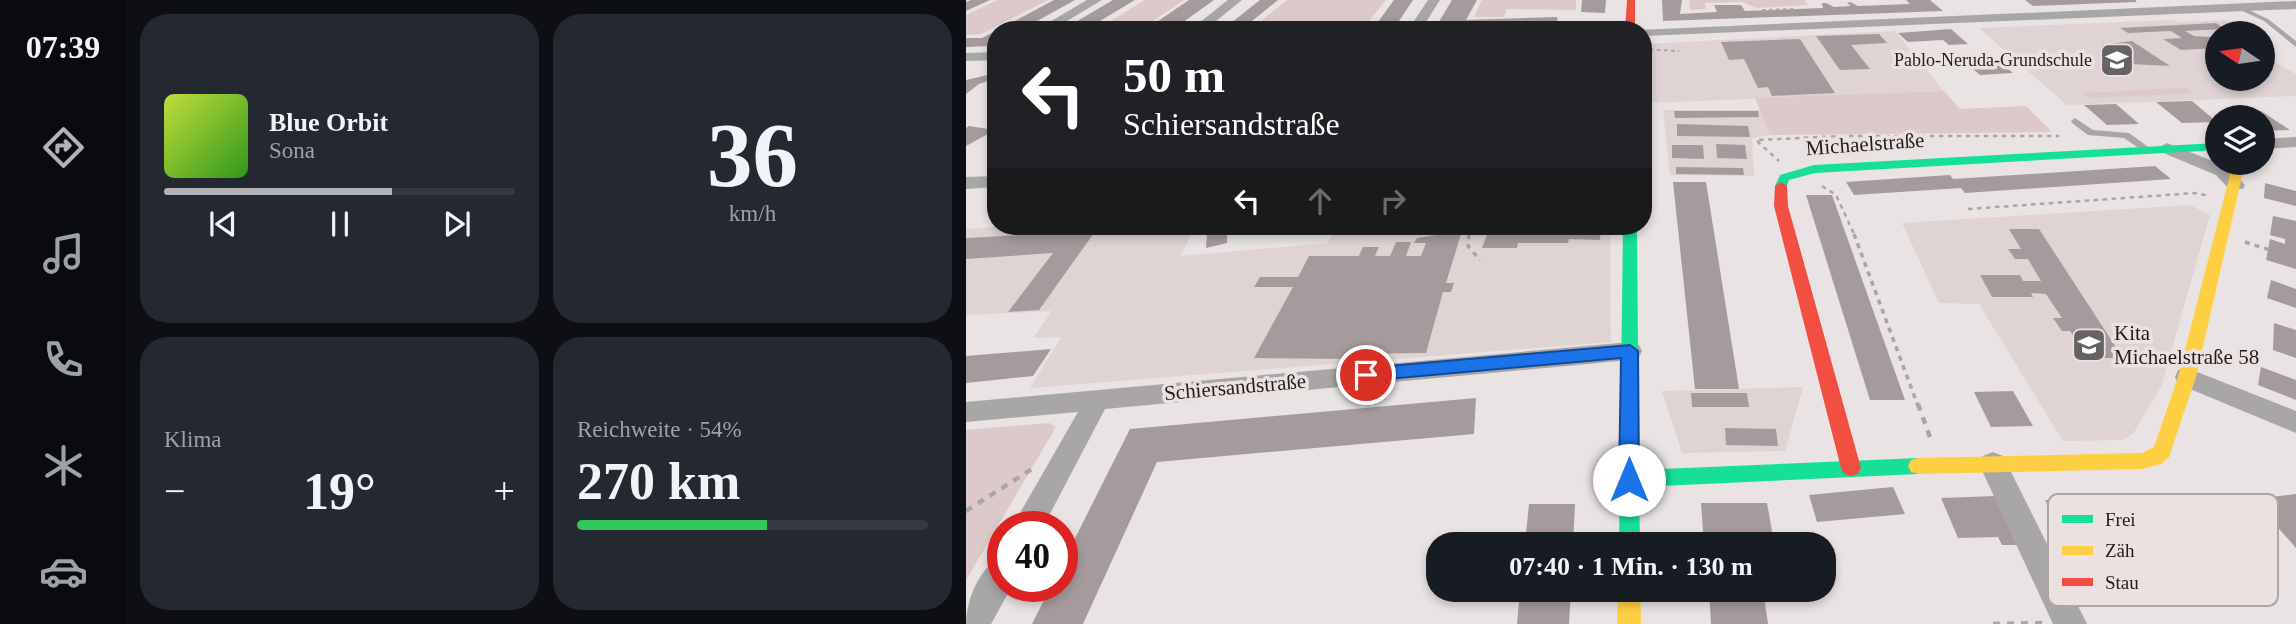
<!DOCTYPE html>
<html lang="de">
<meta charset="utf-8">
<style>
body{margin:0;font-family:"Times New Roman",serif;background:#242831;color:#f1f3f6;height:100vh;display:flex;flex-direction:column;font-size:26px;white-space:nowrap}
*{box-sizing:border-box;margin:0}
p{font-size:23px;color:#9ea1a6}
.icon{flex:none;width:38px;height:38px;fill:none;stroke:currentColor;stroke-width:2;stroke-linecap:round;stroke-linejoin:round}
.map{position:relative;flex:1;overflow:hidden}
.side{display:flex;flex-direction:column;gap:14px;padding:14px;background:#0d0f14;width:840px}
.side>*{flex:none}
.banner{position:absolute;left:21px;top:21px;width:665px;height:214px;border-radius:28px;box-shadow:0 4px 10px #0003;background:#202124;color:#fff;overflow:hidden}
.needle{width:46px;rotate:283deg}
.fabs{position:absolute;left:1239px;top:21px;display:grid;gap:14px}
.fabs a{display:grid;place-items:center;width:70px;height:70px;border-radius:50%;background:#171b24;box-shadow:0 4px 10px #0003;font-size:35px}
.speed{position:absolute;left:21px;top:511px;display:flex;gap:14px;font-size:35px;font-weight:700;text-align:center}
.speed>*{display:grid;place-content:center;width:91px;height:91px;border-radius:50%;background:#171b24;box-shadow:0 4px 10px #0003;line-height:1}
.speed .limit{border:10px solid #d22;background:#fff;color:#111}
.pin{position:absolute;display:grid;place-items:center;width:60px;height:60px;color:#fff;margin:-30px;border:4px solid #fff;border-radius:50%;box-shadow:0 2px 7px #0007}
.me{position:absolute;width:77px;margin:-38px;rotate:0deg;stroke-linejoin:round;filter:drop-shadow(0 0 5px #0008)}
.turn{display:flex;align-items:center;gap:24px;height:147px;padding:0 21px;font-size:32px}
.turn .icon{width:91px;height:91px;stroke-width:2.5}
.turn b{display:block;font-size:49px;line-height:60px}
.lanes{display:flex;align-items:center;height:66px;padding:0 21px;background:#0003;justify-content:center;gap:35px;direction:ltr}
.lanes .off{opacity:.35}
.big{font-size:52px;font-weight:600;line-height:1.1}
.side .card{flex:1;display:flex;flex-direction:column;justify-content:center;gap:10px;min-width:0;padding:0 24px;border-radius:28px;background:#242831}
.side .dial{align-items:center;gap:0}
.dial b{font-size:91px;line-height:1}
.song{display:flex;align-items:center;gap:21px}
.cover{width:84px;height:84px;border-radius:10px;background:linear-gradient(135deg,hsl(70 70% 55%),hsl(110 70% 35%))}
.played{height:7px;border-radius:4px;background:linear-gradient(90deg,#b3b2b4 65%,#363941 65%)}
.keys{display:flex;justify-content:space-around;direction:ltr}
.heat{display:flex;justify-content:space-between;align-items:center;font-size:38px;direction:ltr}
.charge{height:10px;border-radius:5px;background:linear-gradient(90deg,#34c759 54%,#363941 0)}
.side .tiles{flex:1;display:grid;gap:14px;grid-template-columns:repeat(2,1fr)}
.trip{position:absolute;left:460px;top:532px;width:410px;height:70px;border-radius:28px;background:#171b24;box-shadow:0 4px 10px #0003;font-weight:600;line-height:70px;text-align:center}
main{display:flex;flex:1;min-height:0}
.tabs{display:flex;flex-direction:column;width:126px;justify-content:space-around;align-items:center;background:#090b0e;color:#9ea1a6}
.tabs .icon{width:49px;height:49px}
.tabs .on{color:#b3b2b4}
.tabs b{font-size:32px;color:#f1f3f6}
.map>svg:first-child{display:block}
.built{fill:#e0d3d4}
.green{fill:#ddc9ca}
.building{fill:#a69b9c}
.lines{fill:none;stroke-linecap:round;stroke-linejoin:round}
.path-far3{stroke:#a8a6a6;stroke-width:2;stroke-dasharray:3.5 3.5;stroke-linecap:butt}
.path-far2{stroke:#a8a6a6;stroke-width:2.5;stroke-dasharray:4.5 4.5;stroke-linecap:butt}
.path-far1{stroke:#a8a6a6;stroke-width:3.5;stroke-dasharray:5 5;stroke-linecap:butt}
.path{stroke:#a8a6a6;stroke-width:4.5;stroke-dasharray:7 7;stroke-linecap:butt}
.lane{fill:#a8a6a6;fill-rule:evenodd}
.street{fill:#a8a6a6;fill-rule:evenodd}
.fast{fill:#16e098;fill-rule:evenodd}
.slow{fill:#ffcf43;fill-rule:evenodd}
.jam{fill:#f24e42;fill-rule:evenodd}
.route{fill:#1a73e8;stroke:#114b97;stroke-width:2}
.labels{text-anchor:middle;stroke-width:7;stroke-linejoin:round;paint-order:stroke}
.far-poi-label{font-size:18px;fill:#211d1e;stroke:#ebe1e1;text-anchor:end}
.street-label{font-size:21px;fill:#211d1e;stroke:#ebe1e1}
.poi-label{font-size:21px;fill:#211d1e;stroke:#ebe1e1;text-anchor:start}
.key{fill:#ebe1e1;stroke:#aea6a6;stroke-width:2}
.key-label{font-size:19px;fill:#211d1e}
</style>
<main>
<nav class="tabs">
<b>07:39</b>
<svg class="icon on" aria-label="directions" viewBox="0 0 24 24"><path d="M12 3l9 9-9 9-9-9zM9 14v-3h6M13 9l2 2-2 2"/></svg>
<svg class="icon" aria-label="music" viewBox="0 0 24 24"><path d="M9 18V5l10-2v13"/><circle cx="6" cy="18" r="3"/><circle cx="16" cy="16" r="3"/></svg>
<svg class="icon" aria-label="phone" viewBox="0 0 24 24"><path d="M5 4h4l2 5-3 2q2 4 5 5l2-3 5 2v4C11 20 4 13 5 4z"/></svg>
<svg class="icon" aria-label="climate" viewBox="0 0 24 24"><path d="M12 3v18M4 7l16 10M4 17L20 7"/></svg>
<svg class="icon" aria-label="car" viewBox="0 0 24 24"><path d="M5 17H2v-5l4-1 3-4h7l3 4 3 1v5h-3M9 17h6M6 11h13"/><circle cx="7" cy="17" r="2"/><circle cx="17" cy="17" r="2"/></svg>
</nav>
<section class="side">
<div class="tiles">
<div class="card">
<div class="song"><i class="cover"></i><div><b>Blue Orbit</b><p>Sona</p></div></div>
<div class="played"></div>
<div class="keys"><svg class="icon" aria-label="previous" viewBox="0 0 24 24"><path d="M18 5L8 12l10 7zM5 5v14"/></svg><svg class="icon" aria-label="pause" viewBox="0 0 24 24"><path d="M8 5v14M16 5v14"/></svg><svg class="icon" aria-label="next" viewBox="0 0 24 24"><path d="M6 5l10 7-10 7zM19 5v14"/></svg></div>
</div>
<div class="card dial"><b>36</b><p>km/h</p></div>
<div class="card"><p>Klima</p>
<div class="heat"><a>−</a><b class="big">19°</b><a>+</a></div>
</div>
<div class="card"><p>Reichweite · 54%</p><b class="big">270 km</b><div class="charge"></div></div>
</div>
</section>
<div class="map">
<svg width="1330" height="624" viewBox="0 0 1330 624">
<rect width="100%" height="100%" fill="#e9e3e3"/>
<g class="built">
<polygon points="1206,20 1211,22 1261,20 1285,33 1251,33 1251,79 1297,79 1297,49 1308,56 1299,57 1330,74 1330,96 1101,105 1013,28"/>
<polygon points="929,31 978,91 685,103 679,44"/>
<polygon points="697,110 794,110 804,135 786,138 788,176 704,175"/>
<polygon points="1224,205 1244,215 1195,387 1167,434 1156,440 1097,441 1013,304 973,303 936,223"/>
<polygon points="42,226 229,226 215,256 362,243 369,226 644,226 645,342 64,388 95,337 67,338 86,311 0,315 0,229"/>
<polygon points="837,387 819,451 716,453 696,391"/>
</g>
<g class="green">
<polygon points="31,0 82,0 15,34 0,35 0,15"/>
<polygon points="179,0 218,0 175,29 130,30"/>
<polygon points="321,0 420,0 403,21 289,26"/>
<polygon points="516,0 610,0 610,10 541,9 538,17 508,17"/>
<polygon points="723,0 839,0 842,5 791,8 776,2 739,3 740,9 724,10"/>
<polygon points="1219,88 1226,93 1123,98 1118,93"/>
<polygon points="978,91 994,109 1060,106 1086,132 804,135 789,98"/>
<polygon points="83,423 90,427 0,580 0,430"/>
</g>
<g class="building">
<polygon points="5,0 24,0 0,11 0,2"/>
<polygon points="88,0 109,0 55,30 32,30"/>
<polygon points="169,0 119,30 96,30 147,0"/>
<polygon points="223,0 248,0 206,30 179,30"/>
<polygon points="294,0 312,0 275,30 256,30"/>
<polygon points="428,0 447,0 427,30 368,30 409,26"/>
<polygon points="486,0 511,0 500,20 591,17 592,27 468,30"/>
<polygon points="616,0 640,0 639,13 615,12"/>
<polygon points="696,0 716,0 714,14 751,12 748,5 775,5 779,11 857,8 856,3 860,3 868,7 885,6 881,3 884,2 892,6 944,4 940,0 964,0 977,11 697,21"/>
<polygon points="1059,0 1170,0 1170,2 1067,6"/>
<polygon points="1250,23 1259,29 1219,31 1228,36 1244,37 1251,41 1251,48 1215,50 1197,39 1216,38 1205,31 1162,33 1154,28"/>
<polygon points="985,29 1002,44 983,45 977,40 942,42 932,33"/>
<polygon points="30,31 30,44 25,46 0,47 0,38 16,38"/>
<polygon points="913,34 921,43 885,45 904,69 874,70 850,36"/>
<polygon points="834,39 869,93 806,96 802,87 792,88 778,59 763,60 755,42"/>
<polygon points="1166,41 1204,66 1163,64 1136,45"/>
<polygon points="1034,62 1047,73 1014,75 1001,64"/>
<polygon points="30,73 30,78 13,84 0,94 0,80"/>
<polygon points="1226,101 1251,122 1216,123 1190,102"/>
<polygon points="1150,104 1173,124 1141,125 1118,105"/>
<polygon points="708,111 792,111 793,117 709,118"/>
<polygon points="1265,111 1295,111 1324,130 1297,131 1297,117 1274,117"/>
<polygon points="711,124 782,126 784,137 711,136"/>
<polygon points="3,126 29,130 0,146 0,128"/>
<polygon points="750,144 779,145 781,159 751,158"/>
<polygon points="706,145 737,145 738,159 706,158"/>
<polygon points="1189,166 1205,179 999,193 995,188 888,195 880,182 984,175 987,179"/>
<polygon points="710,167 777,168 778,175 710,174"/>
<polygon points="707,182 740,182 773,389 729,389"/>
<polygon points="1299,183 1330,191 1330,206 1298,198"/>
<polygon points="840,195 866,195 939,400 904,400"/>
<polygon points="1307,216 1330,221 1330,269 1300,260 1304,239 1319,244 1319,239 1304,235"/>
<polygon points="115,226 143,226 138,233 128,233 73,310 42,312 87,253 0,259 0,238 110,232"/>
<polygon points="540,226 608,228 635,226 634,240 603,239 602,243 552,243 551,248 516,248 522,232"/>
<polygon points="261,229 261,243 240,248 241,233"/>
<polygon points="1043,229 1073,229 1157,358 1121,358 1104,331 1096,331 1087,318 1096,318 1080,294 1065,293 1067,297 1026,297 1014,275 1054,275 1057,281 1075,281 1062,259 1049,259 1042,249 1055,249"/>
<polygon points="496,231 480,283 488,283 485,292 477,292 460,353 388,354 386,359 288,358 327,287 288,287 294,277 332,277 343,256 393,256 397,247 413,247 409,256 424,256 430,242 445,242 440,256 455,256 460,243 448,243 451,238"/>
<polygon points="1305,280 1330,289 1330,308 1301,298"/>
<polygon points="1308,323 1330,330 1330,358 1307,350"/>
<polygon points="85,349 67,376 0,383 0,356"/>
<polygon points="1295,367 1330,380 1330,400 1292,385"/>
<polygon points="1047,391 1067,426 1025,427 1008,392"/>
<polygon points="725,393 781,393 783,407 726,407"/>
<polygon points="510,398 508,434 191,462 117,624 66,624 85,586 96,586 96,564 164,429"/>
<polygon points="759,428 810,429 812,446 760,445"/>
<polygon points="927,487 939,514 851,522 843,495"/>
<polygon points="1330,494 1330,548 1287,499"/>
<polygon points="1029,496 1052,545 1036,545 1032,537 992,538 975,498"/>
<polygon points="1131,499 1157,543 1102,544 1079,500"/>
<polygon points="735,503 801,503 808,542 738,544"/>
<polygon points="563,504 609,504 607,544 559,544"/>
<polygon points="554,590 605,590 603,624 551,624"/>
<polygon points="743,590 797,590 802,624 745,624"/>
</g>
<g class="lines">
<g class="path-far3">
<polyline points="796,10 827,9"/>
<polyline points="677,49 713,51"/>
</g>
<g class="path-far2">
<polyline points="793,140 873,136 1093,136"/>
<polyline points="791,141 813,161"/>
<polyline points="856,186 870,195 889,236"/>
<polyline points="1002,209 1229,193 1244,196"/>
<polyline points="489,226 504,229 503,236"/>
</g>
<g class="path-far1">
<polyline points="503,234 502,246 514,260"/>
<polyline points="888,234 952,406"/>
<polyline points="1279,242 1304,250"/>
</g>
<g class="path">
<polyline points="952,404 965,440"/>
<polyline points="0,511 66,469"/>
<polyline points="1027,624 1078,623"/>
</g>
<g class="lane">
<polygon points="1270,6 1274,6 1302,19 1330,41 1330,47 1298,21 1270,8"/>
<polygon points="1109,118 1127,130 1163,133 1185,149 1183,151 1177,151 1158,138 1122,135 1106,123 1105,121"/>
</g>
<g class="street">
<polygon points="121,0 136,0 86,30 70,30"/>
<polygon points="262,0 276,0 239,30 224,30"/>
<polygon points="462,0 474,0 455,30 442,30"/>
<polygon points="1330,1 1330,9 677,36 677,30 672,30"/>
<polygon points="30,52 30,60 0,61 0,53"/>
<polygon points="1330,137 1330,147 1297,149 1297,139"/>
<polygon points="1201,143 1262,167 1279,185 1277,189 1263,189 1250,175 1195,152 1192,148"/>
<polygon points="30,176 30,187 0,189 0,177"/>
<polygon points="664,342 673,345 676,351 673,357 664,360 139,409 77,527 46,527 112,412 0,422 0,402"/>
<polygon points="1221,368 1330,411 1330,433 1212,384 1209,377 1212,370"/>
<polygon points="1027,452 1037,456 1121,624 1087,624 1013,464 1017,456"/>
<path d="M37,556V586H46L25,624H0C0,601 14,565 37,556Z"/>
</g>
<g class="fast">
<polygon points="1251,143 1251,150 849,173 823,180 820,189 810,189 809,186 814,175 848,165"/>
<polygon points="657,226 671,226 673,470 952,458 959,460 962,466 959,472 952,474 673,487 674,544 653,544"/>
</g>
<g class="slow">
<polygon points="1267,163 1279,163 1230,377 1203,457 1195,464 1176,469 952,474 945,472 942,466 945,460 952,458 1176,453 1188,447 1212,377"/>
<polygon points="652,590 674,590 675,624 651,624"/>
</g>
<g class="jam">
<polygon points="661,0 669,0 669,30 659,30"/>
<polygon points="815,182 821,186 822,206 895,468 892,474 885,476 878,474 875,468 808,206 809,186"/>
</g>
</g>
<polygon class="route" points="664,345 672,351 673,480 670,485 663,488 656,485 653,480 655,358 400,381 391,375 400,368"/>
<defs>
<g id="school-square" transform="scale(1.75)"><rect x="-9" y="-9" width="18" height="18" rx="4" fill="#676263" stroke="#ebe1e1"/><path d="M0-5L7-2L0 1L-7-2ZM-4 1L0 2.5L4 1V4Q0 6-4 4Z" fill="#fff"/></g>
</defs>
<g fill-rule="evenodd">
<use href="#school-square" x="1151" y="60"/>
<use href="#school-square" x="1123" y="345"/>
</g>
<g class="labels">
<g class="far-poi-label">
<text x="1126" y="66">Pablo-Neruda-Grundschule</text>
</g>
<g class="street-label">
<text transform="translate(899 144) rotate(-4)" y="7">Michaelstraße</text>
<text transform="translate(269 387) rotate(-5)" y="7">Schiersandstraße</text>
</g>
<g class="poi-label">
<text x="1148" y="340">Kita<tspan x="1148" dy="24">Michaelstraße 58</tspan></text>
</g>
</g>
<rect x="1082" y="494" width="230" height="112" rx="10" class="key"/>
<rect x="1096" y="515" width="31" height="8" fill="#16e098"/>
<rect x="1096" y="546" width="31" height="9" fill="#ffcf43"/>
<rect x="1096" y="578" width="31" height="8" fill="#f24e42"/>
<g class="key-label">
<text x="1139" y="526">Frei</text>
<text x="1139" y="557">Zäh</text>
<text x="1139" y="589">Stau</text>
</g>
</svg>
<div class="fabs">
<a><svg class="needle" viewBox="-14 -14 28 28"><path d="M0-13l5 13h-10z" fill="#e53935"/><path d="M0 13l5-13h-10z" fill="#9ea1a6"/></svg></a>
<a><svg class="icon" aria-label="layers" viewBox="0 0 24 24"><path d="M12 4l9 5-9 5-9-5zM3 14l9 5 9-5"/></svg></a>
</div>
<div class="speed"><div class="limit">40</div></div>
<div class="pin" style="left:400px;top:375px;background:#d93025"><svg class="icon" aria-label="arrive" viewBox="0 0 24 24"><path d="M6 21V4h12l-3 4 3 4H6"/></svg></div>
<svg class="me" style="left:663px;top:480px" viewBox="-20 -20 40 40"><circle r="19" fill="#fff"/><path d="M0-13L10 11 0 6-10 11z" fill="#1a73e8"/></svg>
<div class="trip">07:40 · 1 Min. · 130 m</div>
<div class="banner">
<div class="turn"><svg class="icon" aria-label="left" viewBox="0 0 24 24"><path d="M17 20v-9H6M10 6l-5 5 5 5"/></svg><div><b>50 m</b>Schiersandstraße</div></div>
<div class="lanes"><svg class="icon" aria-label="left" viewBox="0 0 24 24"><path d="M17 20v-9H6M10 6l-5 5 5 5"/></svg><svg class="icon off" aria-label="ahead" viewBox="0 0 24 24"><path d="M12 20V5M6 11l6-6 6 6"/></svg><svg class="icon off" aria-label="right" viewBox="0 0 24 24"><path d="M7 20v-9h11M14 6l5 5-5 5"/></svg></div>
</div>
</div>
</main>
